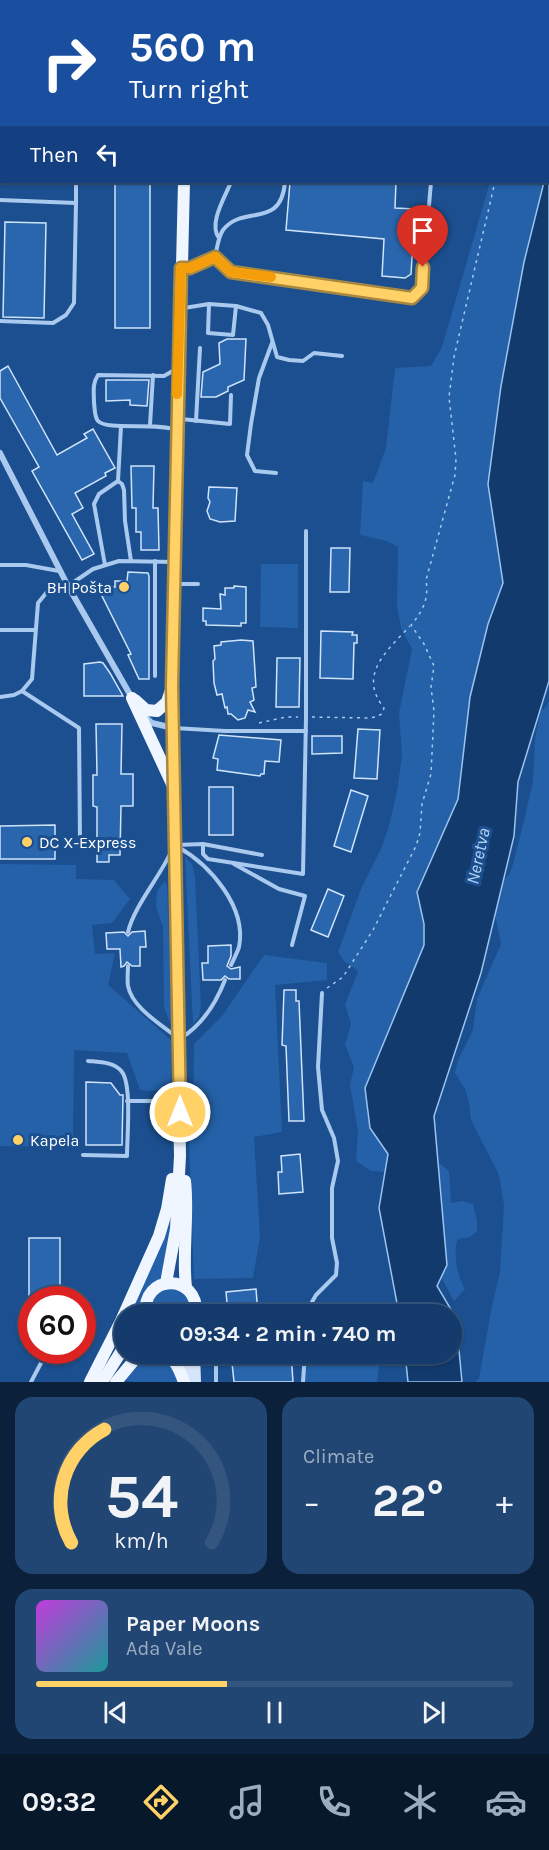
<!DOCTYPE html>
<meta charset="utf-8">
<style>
body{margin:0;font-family:Karla,sans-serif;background:#214673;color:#f1f3f6;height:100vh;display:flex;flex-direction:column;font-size:22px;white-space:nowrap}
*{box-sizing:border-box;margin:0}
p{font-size:20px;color:#9dadc1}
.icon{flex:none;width:33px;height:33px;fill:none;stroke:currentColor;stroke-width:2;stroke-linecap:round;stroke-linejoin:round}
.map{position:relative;height:1382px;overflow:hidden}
.sheet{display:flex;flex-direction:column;gap:15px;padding:15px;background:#0b203b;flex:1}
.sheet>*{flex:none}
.top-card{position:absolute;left:0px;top:0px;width:549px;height:183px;box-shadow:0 2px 4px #0004,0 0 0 2px #33557e;background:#1a4fa0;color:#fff;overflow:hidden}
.speed{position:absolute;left:18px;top:1286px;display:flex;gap:12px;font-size:30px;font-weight:700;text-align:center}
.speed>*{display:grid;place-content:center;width:78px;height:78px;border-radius:50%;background:#143b6b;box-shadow:0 2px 4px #0004,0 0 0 2px #33557e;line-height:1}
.speed .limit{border:9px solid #d22;background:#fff;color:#111}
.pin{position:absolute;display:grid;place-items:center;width:51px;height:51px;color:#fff;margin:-62px -26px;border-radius:50% 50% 50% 0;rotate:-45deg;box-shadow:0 0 6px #0007}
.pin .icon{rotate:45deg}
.me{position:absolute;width:66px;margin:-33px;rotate:0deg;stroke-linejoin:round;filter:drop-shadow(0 0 4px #0008)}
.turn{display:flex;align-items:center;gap:21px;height:126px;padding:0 30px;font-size:27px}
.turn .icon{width:78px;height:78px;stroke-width:2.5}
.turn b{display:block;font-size:42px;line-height:51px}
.then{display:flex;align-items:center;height:57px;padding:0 30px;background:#0003;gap:12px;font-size:22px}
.big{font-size:45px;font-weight:700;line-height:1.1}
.sheet .tile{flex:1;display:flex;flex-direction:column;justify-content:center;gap:9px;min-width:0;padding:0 21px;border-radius:18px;background:#214673}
.sheet .dial{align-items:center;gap:0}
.dial svg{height:156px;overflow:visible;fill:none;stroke:#33557e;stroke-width:7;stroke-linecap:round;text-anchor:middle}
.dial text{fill:#f1f3f6;stroke:none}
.song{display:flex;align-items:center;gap:18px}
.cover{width:72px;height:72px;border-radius:9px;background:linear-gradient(135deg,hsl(290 70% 55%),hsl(180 70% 35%))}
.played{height:6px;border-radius:3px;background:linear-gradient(90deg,#ffd166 40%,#33557e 40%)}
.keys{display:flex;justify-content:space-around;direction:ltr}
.heat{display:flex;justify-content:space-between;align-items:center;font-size:33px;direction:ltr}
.sheet .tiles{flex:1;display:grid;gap:15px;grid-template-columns:1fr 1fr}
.tile:last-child{grid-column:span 2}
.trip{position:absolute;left:114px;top:1304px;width:348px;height:60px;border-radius:30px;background:#143b6b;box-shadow:0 2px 4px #0004,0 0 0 2px #33557e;font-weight:700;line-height:60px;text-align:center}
.tabs{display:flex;height:96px;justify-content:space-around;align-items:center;background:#08182b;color:#9dadc1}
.tabs .icon{width:42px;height:42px}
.tabs .on{color:#ffd166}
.tabs b{font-size:27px;color:#f1f3f6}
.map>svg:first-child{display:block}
.green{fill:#2461a8}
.water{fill:#123a6d;stroke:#9cc4f0;stroke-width:1.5}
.building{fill:#2a66ad;stroke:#cfe3fa;stroke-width:1.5}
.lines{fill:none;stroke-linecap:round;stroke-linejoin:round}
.path{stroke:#a9c9ee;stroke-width:1.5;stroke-dasharray:3 4.5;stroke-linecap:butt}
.lane{stroke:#a9c9ee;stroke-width:4}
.street{stroke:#a9c9ee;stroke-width:6}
.secondary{stroke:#d6e6fa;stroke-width:10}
.primary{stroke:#f0f6ff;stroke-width:12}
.route-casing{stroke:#a68842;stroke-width:15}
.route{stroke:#ffd166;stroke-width:10}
.slow{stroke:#f59e0b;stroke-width:10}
.poi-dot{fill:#ffd166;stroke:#1b4f8f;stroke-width:2}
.labels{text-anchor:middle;stroke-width:6;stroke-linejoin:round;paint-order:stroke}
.poi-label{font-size:16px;fill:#fff;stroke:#1b4f8f;text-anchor:start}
.water-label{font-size:18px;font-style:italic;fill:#b5d3f5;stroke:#1b4f8f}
</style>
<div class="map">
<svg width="549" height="1382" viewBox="0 0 549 1382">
<rect width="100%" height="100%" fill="#1b4f8f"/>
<g class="green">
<polygon points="283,0 521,0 527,1 282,1"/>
<polygon points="490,182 544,182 524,262 501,386 488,484 503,583 488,624 470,696 458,799 417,891 424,924 424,945 365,1088 370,1128 388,1154 385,1172 371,1171 356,1161 358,1131 350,1085 354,1067 345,1045 351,1024 345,1005 358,971 344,961 338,952 361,889 381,849 389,826 397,791 402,756 399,713 412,649 401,628 397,607 398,547 387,541 360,535 363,481 373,483 386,448 395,368 431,366 442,347"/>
<polygon points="261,564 298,564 298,628 260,627"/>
<polygon points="549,700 549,1382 475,1382 479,1378 492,1306 500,1272 504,1205 499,1175 471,1120 469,1103 465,1089 455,1073 458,1060 473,1030 477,999 501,944 495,914 503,880 509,875 513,864 524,821 533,781 535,740 540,712 547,706"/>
<polygon points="185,857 192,864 195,877 201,1006 199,1017 193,1024"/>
<polygon points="0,864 76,865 76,879 114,880 130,899 112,923 92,925 95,954 115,953 108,985 171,1040 171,1086 154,1091 140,1090 127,1053 74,1050 73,1147 0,1146"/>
<polygon points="164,882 167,884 172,1023 170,1023 164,1007 163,927 156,907 157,891"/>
<polygon points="264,955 327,963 327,980 275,985 282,1132 254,1137 260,1237 253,1278 194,1279 189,1138 193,1111 194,1044 222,1016"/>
<path d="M439,1163L449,1171L451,1203L463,1201L473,1204L477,1220V1232L469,1237L458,1239C452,1249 458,1279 465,1289L454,1301L441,1277L447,1265Z"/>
<polygon points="172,1214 167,1275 144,1314 126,1314"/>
<polygon points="182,1287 195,1314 149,1314 149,1301 159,1288"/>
<polygon points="305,1353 381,1353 377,1382 303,1382"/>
<polygon points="155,1354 165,1357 179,1382 132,1382 124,1380 145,1356"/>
</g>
<polygon class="water" points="549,162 549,681 518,782 514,836 481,973 434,1116 447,1265 437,1286 456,1318 462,1382 408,1382 405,1353 452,1353 452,1314 399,1314 379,1208 388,1154 370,1128 365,1088 424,945 424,924 417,892 458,799 470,697 488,624 503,583 488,484 501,386 524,262 544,182 548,182"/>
<g class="building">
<rect x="115" y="182" width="35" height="146"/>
<polygon points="290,182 396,182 395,208 415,209 411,274 405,278 382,276 384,239 286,230"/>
<polygon points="5,222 46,223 44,318 3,317"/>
<polygon points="227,339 246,339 244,380 228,387 228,391 216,397 201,397 203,372 220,364 219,343"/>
<polygon points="8,366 57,455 87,438 84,434 93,429 115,468 105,473 106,476 75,493 83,508 72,514 94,554 82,560 32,471 39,467 0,398 0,371"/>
<polygon points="106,380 149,380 147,406 130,405 130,400 106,401"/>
<polygon points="131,466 154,466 153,508 158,508 159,550 141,550 141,532 136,532 136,508 132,508"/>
<polygon points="209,487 237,488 235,521 220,522 210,519 207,511 210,502 208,498"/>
<polygon points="331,548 350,548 349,592 330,592"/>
<polygon points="128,572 148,573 149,576 149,679 139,679 128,655 131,654 102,596 103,586 115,587 115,581 127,581"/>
<polygon points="234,586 246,587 246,623 241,623 241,626 206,625 206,621 203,621 203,608 221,609 220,594 225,595 225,588 234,588"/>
<polygon points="321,631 353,632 352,635 357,635 357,643 354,643 353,679 320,678"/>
<polygon points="241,640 253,641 256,687 252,688 254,700 250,702 255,712 248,710 245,718 238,720 231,714 228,714 227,707 225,708 222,694 217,695 214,683 213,661 215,659 214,646 221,645 221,642"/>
<polygon points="277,658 300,658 299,707 276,707"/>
<polygon points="100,662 103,663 110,673 123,696 84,696 84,664"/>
<polygon points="96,724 122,724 121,774 133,774 133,806 121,806 120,855 109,855 109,862 97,862 97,807 93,806 93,775 97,775"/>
<polygon points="358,729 380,730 377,779 354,778"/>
<polygon points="219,735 281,740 279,762 265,761 264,774 261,774 260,776 217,770 218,759 213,758"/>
<polygon points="312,736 342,736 342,753 312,754"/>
<rect x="209" y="787" width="24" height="48"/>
<polygon points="351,790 368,796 351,852 334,846"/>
<polygon points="55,825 55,859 0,859 0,826"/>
<polygon points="328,889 344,896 328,937 311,930"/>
<polygon points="145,931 146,947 140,947 140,966 132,966 127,962 124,966 121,967 120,949 107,949 106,933 124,932 128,936 132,932"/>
<polygon points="231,945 231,956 227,966 231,969 240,967 240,979 229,979 225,976 221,980 203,980 202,963 208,963 208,946"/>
<polygon points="284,990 296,990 296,1001 299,1001 304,1121 289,1121 286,1046 282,1045"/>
<polygon points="86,1082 111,1083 120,1095 123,1095 122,1145 86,1145"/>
<polygon points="300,1154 303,1192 279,1194 278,1172 282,1172 281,1156"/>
<rect x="29" y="1238" width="31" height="61"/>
<polygon points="256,1289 258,1314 228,1314 226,1292"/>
<polygon points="268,1353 291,1353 293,1382 234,1382 232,1363 268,1361"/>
</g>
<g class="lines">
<g class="path">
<polyline points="548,57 549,55"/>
<path d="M312,717L367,718L375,717L382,714L384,708C357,674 388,650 410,626"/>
<polyline points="259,723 286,717 298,717"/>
<path d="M327,988L343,977L373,930L416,846L420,833L422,804L431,774L434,711L431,687L434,666L424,644L411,625C423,611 429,599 426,580L455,475L456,459L449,397L454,357L495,182"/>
</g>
<g class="lane">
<polyline points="120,2 120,0"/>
<polyline points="0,108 2,108"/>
<polyline points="0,174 2,174"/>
<polyline points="0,200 76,203 74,303 66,315 53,323 0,321"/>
<polyline points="76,203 76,182"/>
<path d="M219,238C208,224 225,197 231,182"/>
<polyline points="215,257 231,272 412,298 422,288 431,182"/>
<path d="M183,268L205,263L215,257C217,249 218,237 223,230C243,204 281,230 285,182"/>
<polyline points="236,306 261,313 268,325 277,357 289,360 303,361 314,353 342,356"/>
<polyline points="184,308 209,304 236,306 233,335 208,333 209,304"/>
<polyline points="272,343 259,378 251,424 247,455 255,471 276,473"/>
<polyline points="181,419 230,424 231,395"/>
<polyline points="196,421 200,348"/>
<polyline points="150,425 153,375"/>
<polyline points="121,426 118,481 122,484 124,490 125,521 131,561"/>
<path d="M176,430C157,422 107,431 98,421C94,416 95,408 94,403C94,393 92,384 98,375L164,376L176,369"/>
<polyline points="155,561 155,676"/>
<polyline points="0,565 26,565 59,571"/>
<polyline points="105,565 94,504 99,494 118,481"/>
<polyline points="178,584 198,584"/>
<polyline points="0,630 35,630"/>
<polyline points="22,691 79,728 80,843"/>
<polyline points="0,697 14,695 22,691 32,679 38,603 47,592 68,586 93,569 119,561 174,562"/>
<polyline points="174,728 225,731 306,731"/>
<polyline points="203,844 203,854 208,859 303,874 306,717 306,531"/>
<polyline points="176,845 203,844 262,855"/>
<path d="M178,847C210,865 247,907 239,947C237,953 234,959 231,965"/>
<polyline points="234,864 279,889 305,896 292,945"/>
<path d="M128,932C134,907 158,879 170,854"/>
<path d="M128,966C128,972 127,980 128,986C132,1007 159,1023 175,1036"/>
<path d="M181,1038C202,1025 216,1003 225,980"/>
<polyline points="127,1101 170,1101 176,1106"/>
<path d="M83,1155L127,1156C127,1138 132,1085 122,1072C115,1062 99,1062 88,1061"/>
<polyline points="309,1314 312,1302 316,1295 336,1275 337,1263 332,1238 332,1188 338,1161 334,1138 322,1110 318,1067 322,993"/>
<polyline points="31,1382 41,1363"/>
<polyline points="216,1382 216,1353"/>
<polyline points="303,1382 305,1353"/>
</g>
<g class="street">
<polyline points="0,453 68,586 132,698"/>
<polyline points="144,716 152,723 173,728"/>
</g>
<g class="secondary">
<polyline points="182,1353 190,1382"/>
<polyline points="195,1353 196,1382"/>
</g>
<g class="primary">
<polyline points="193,2 193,0"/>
<polyline points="132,698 172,784"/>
<polyline points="135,700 146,710 157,711 167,702 171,690"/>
<path d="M185,1181C189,1216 182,1252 186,1288"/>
<polyline points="166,1283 176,1229 180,1156 172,686 184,182"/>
<path d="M146,1314C141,1274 199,1272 196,1314"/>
<path d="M164,1353C176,1360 179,1369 184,1382"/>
<polyline points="90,1382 121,1321 159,1236 167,1209 172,1179"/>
<polyline points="102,1382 124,1347"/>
<polyline points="116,1382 136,1358 144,1353"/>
</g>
</g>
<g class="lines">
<g class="route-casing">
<polyline id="route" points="180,1112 172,686 181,268 190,268 215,257 231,272 412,298 422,288 423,267"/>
</g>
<use href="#route" class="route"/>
<polyline class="slow" points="177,394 181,268 190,268 215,257 231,272 271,277"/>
</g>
<g class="poi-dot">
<circle cx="124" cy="587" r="6"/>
<circle cx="27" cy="842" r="6"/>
<circle cx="18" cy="1140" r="6"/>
</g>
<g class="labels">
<g class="poi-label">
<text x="112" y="593" text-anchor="end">BH Pošta</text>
<text x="39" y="848">DC X-Express</text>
<text x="30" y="1146">Kapela</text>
</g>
<g class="water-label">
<text transform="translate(478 856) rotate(-78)" y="6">Neretva</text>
</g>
</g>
</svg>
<div class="speed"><div class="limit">60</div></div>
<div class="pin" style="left:423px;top:267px;background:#d93025"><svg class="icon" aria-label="arrive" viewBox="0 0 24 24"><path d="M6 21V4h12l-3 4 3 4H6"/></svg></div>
<svg class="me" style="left:180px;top:1112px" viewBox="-20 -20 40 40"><circle r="17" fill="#ffd166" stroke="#fff" stroke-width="3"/><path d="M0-11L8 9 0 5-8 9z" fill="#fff"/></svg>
<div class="trip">09:34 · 2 min · 740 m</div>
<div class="top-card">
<div class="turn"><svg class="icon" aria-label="right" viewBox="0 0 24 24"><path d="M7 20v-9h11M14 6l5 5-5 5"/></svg><div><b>560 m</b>Turn right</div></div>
<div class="then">Then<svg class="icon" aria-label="left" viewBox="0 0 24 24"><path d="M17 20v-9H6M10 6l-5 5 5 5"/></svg></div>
</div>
</div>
<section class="sheet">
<div class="tiles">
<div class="tile dial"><svg viewBox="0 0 100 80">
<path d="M14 69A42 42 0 1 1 86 69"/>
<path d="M14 69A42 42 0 0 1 31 11" stroke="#ffd166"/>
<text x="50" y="56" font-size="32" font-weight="700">54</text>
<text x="50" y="72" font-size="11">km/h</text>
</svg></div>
<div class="tile"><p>Climate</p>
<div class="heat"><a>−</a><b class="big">22°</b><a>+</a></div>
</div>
<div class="tile">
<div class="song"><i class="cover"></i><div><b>Paper Moons</b><p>Ada Vale</p></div></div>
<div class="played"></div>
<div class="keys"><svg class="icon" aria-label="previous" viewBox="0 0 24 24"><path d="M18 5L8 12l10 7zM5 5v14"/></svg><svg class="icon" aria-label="pause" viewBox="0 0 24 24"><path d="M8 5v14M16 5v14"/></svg><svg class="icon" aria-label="next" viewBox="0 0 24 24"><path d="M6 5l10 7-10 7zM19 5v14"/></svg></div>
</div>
</div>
</section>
<nav class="tabs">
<b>09:32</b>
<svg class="icon on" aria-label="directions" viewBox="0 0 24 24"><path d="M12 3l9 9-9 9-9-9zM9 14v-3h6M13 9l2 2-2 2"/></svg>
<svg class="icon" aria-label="music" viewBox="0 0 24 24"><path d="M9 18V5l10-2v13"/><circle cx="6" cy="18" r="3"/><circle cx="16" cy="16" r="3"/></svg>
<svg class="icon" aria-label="phone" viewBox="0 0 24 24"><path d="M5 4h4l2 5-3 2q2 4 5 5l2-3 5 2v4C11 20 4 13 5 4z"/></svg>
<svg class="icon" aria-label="climate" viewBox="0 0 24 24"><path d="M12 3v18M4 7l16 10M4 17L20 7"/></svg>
<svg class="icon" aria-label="car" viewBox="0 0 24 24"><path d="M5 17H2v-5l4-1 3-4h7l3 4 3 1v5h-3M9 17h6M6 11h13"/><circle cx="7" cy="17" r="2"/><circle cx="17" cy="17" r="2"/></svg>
</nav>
